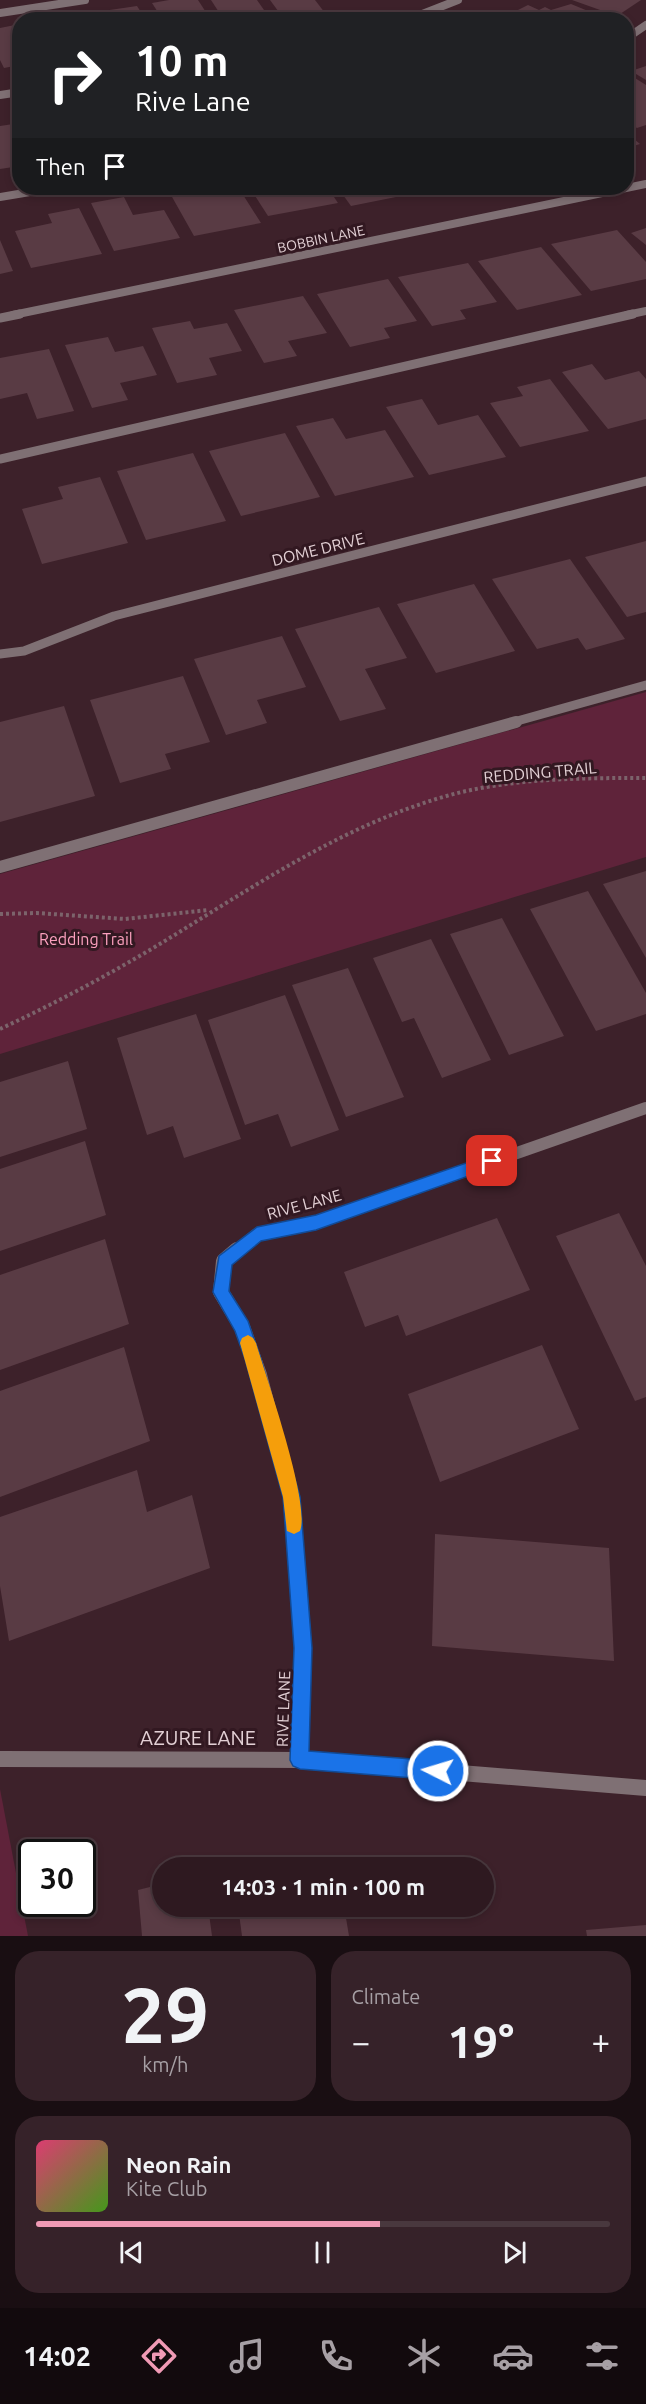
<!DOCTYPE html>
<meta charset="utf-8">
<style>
body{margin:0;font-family:Ubuntu,sans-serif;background:#362229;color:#f1f3f6;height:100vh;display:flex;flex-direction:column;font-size:22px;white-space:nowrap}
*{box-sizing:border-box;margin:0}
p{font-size:20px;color:#a7a0a5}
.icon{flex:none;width:33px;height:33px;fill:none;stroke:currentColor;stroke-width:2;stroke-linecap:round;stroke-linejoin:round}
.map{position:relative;height:1936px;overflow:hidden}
.side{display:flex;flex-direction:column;gap:15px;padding:15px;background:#190e12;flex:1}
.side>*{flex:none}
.banner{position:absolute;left:12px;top:12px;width:622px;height:183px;border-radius:24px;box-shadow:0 3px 9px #0003,0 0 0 2px #49383e;background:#202124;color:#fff;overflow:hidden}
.speed{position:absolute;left:18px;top:1839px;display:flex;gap:12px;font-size:30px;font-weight:700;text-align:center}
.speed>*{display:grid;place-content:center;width:78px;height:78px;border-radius:50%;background:#2e1920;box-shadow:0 3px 9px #0003,0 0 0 2px #49383e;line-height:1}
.speed .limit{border:3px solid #111;border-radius:9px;background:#fff;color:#111}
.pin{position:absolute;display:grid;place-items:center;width:51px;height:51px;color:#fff;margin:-26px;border-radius:12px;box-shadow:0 3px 9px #0006}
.me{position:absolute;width:66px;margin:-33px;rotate:275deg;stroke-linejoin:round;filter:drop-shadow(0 0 4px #0008)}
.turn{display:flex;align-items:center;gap:21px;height:126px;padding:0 24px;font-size:27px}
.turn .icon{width:78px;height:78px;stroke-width:2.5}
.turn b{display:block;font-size:42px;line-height:51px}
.then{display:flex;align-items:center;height:57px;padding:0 24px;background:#0003;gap:12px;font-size:22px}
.big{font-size:45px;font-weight:600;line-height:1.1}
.side .card{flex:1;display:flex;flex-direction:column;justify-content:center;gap:9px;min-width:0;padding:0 21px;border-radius:24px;background:#362229}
.side .dial{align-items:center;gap:0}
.dial b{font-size:78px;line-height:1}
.song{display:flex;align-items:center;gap:18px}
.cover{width:72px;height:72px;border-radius:9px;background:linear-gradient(135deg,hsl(340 70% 55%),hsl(100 70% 35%))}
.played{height:6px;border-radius:3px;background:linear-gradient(90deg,#f09ab5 60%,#49383e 60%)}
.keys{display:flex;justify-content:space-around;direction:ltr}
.heat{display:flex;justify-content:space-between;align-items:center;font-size:33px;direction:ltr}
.side .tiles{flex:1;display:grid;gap:15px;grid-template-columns:1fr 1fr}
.card:last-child{grid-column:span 2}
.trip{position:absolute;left:152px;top:1857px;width:342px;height:60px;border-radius:30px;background:#2e1920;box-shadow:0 3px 9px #0003,0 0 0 2px #49383e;font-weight:600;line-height:60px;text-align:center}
.tabs{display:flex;height:96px;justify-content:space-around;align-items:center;background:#120a0d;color:#a7a0a5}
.tabs .icon{width:42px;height:42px}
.tabs .current{color:#f09ab5}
.tabs b{font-size:27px;color:#f1f3f6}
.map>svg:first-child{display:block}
.green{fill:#5f233a}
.building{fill:#593b44}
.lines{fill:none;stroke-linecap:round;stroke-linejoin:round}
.path{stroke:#7c636b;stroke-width:4;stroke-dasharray:3 3;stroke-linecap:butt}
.service-far2{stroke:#7f7074;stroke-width:8}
.service-far1{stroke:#7f7074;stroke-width:9}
.service{stroke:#7f7074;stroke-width:12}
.minor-far3{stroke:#7f7074;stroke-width:8}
.minor-far2{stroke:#7f7074;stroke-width:9}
.minor-far1{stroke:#7f7074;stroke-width:12}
.minor{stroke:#7f7074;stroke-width:16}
.route{fill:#1a73e8;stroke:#114b97;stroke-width:1.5}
.slow{fill:#f59e0b}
.labels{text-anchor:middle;stroke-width:6;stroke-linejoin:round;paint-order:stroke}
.far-street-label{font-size:14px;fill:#e3d0d5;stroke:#321821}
.street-label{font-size:16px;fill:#e3d0d5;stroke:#321821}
.park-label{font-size:16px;fill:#fca0be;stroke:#321821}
.near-street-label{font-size:20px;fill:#e3d0d5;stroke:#321821}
</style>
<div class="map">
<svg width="646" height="1936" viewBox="0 0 646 1936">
<rect width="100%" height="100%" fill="#3d212a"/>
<g class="green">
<polygon points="646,692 646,857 0,1054 0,874"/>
<polygon points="0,1789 28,1936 0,1936"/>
</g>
<g class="building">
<polygon points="169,0 198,0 211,20 163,20 152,3"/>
<polygon points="211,0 257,0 271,20 224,20"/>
<polygon points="270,0 315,0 325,13 284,19"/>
<polygon points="572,0 641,0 617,16"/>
<polygon points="571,4 610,20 515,20 506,16 528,5 539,10 545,7 551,10"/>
<polygon points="137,6 146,20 100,20 96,12"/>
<polygon points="80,11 85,20 40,20 38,17"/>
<polygon points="20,24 20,65 4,68 0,60 0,28"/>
<polygon points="646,66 646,80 631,71"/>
<polygon points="627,73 646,85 646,125 637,128 627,122"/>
<polygon points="20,123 20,166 0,169 0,126"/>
<polygon points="627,133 640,144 627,148"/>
<polygon points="167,188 202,188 208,196 240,190 261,223 194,236"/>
<polygon points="250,188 328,188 338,203 268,216"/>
<polygon points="338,188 412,188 416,193 351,206"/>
<polygon points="124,197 133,215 164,210 180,238 114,251 91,203"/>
<polygon points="79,208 102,254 31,268 15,231 52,223 48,214"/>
<polygon points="646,228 646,245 631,233"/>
<polygon points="617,230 646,262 646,279 591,291 551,244"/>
<polygon points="0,240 13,271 0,274"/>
<polygon points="541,247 582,295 517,310 478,261"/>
<polygon points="468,263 497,302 460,310 466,319 432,326 398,277"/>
<polygon points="388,279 417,321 384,328 390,338 350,347 317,294"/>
<polygon points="303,296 327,333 288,341 297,356 264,363 234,310"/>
<polygon points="190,321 194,329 227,323 242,351 209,358 217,375 177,383 152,328"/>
<polygon points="108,337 115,352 143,346 157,375 120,383 128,400 92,408 65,345"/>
<polygon points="49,349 74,411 37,419 27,393 0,399 0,358"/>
<polygon points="592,364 605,380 639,371 646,379 646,419 608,429 562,372"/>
<polygon points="550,379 589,431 520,447 490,403 523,396 517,387"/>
<polygon points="422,399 438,425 478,415 506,457 429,475 386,407"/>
<polygon points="333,418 346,439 385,430 414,477 335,496 296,426"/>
<polygon points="285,433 320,497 241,516 209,451"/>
<polygon points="193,453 226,521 146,540 117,471"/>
<polygon points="100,477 128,543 42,564 22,509 63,499 58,487"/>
<polygon points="646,541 646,612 627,617 585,557"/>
<polygon points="570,559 625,639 586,650 578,638 537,649 492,579"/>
<polygon points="474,584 515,651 436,673 397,604"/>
<polygon points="379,607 407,658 365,669 386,709 340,721 295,629"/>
<polygon points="282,636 306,687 257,700 267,723 226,735 194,659"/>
<polygon points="183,676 210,742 165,754 171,769 120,783 90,700"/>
<polygon points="64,706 95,796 0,822 0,722"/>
<polygon points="646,871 646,958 603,884"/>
<polygon points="588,891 646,993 646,1014 596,1031 530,909"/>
<polygon points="502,918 564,1036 509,1055 450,934"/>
<polygon points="431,939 491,1060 442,1078 414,1018 402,1022 373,958"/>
<polygon points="348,968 404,1097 346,1117 292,985"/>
<polygon points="285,995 339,1130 291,1147 278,1114 245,1125 208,1020"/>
<polygon points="196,1014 241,1139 184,1158 173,1126 147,1135 117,1038"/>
<polygon points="68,1061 87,1129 0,1157 0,1082"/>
<polygon points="85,1141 106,1215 0,1251 0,1169"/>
<polygon points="619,1213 646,1266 646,1397 635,1401 556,1236"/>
<polygon points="497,1218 530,1290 406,1336 398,1315 365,1327 344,1272"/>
<polygon points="105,1239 129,1324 0,1370 0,1275"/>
<polygon points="542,1345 579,1429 440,1482 408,1394"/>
<polygon points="124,1347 150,1441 0,1497 0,1391"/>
<polygon points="137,1470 147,1512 192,1495 210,1568 9,1641 0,1586 0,1517"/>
<polygon points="435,1534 609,1548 614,1661 432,1646"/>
<polygon points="162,1884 162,1906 208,1906 212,1936 142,1936 138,1890"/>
<polygon points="238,1906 344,1906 349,1936 242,1936"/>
<polygon points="646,1925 646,1936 587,1936 586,1930"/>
</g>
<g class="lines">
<g class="path">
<polyline points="0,914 37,913 125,919 208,910"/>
<path d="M0,1029C58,1002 114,972 168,939C256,885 343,826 443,797C508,778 578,778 646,778"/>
</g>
<g class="service-far2">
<polyline points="0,13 85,0"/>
<polyline points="627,38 646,25"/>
<polyline points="0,197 54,188"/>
<polyline points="627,315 646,311"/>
</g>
<g class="service-far1">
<polyline points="0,459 633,314"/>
<polyline points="510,723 646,685"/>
</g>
<polyline class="service" points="0,867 516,722"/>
<g class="minor-far3">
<polyline points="407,20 458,0"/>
<polyline points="0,95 20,92"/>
<polyline points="13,315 646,184"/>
</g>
<g class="minor-far2">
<polyline points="0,318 20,314"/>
<polyline points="0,654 24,651 114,616 646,481"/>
</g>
<polyline class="minor-far1" points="235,1252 257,1234 316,1223 646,1108"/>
<g class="minor">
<polyline points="237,1250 224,1261 221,1292 242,1327 259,1375 291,1497 303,1648 300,1760"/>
<polyline points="0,1759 300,1760 646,1788"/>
</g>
</g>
<polygon class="route" points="492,1154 497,1156 499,1161 497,1166 316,1230 261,1241 232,1265 229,1291 248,1321 261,1359 300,1497 312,1648 309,1751 438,1761 445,1764 448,1771 445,1778 438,1780 300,1769 293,1766 290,1760 294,1648 283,1497 245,1359 235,1331 213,1292 219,1256 257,1227 316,1215"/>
<path class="slow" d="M248,1335L253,1338L256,1343C266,1377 311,1504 300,1531L294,1534L287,1531L283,1497L240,1343L242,1338Z"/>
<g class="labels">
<g class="far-street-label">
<text transform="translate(321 239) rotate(-12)" y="5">BOBBIN LANE</text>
</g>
<g class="street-label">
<text transform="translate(318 549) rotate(-14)" y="6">DOME DRIVE</text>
<text transform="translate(540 772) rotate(-5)" y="6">REDDING TRAIL</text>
<text transform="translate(304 1204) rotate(-15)" y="6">RIVE LANE</text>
<text transform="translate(283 1709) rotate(-88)" y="6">RIVE LANE</text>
</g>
<g class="park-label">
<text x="86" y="945">Redding Trail</text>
</g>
<g class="near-street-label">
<text x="198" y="1745">AZURE LANE</text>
</g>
</g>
</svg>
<div class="speed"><div class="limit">30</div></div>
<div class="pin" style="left:492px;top:1161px;background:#d93025"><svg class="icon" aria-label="arrive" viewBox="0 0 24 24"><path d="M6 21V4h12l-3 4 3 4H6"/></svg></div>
<svg class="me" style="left:438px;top:1771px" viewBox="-20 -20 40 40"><circle r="17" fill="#1a73e8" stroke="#fff" stroke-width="3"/><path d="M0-11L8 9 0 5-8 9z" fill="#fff"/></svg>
<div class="trip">14:03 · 1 min · 100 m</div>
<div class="banner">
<div class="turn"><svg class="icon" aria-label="right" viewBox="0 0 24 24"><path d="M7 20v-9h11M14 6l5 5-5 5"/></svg><div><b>10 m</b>Rive Lane</div></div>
<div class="then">Then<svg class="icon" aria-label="arrive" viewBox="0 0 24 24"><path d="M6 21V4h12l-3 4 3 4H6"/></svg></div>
</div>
</div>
<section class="side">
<div class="tiles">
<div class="card dial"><b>29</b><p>km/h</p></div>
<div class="card"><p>Climate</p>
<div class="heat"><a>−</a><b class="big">19°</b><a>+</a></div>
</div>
<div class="card">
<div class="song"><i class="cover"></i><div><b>Neon Rain</b><p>Kite Club</p></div></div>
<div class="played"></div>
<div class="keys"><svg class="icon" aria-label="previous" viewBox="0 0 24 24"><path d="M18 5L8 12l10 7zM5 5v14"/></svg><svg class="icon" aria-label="pause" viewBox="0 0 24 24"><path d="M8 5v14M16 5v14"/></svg><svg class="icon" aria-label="next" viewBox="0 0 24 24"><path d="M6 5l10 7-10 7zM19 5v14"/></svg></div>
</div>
</div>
</section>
<nav class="tabs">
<b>14:02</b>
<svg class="icon current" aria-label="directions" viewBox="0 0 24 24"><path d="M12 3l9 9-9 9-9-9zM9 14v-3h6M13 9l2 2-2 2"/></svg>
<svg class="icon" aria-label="music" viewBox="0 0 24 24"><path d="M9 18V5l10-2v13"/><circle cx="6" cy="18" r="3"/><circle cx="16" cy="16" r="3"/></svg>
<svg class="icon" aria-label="phone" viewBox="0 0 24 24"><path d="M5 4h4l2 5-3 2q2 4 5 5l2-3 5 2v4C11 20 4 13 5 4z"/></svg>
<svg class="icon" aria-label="climate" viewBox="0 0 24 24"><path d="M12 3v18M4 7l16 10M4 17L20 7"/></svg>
<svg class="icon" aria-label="car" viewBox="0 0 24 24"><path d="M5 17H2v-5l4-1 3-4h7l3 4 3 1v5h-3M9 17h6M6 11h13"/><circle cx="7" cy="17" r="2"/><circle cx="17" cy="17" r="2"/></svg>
<svg class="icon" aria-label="filters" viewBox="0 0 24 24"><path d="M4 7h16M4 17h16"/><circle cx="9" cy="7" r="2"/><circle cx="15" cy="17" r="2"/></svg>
</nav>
